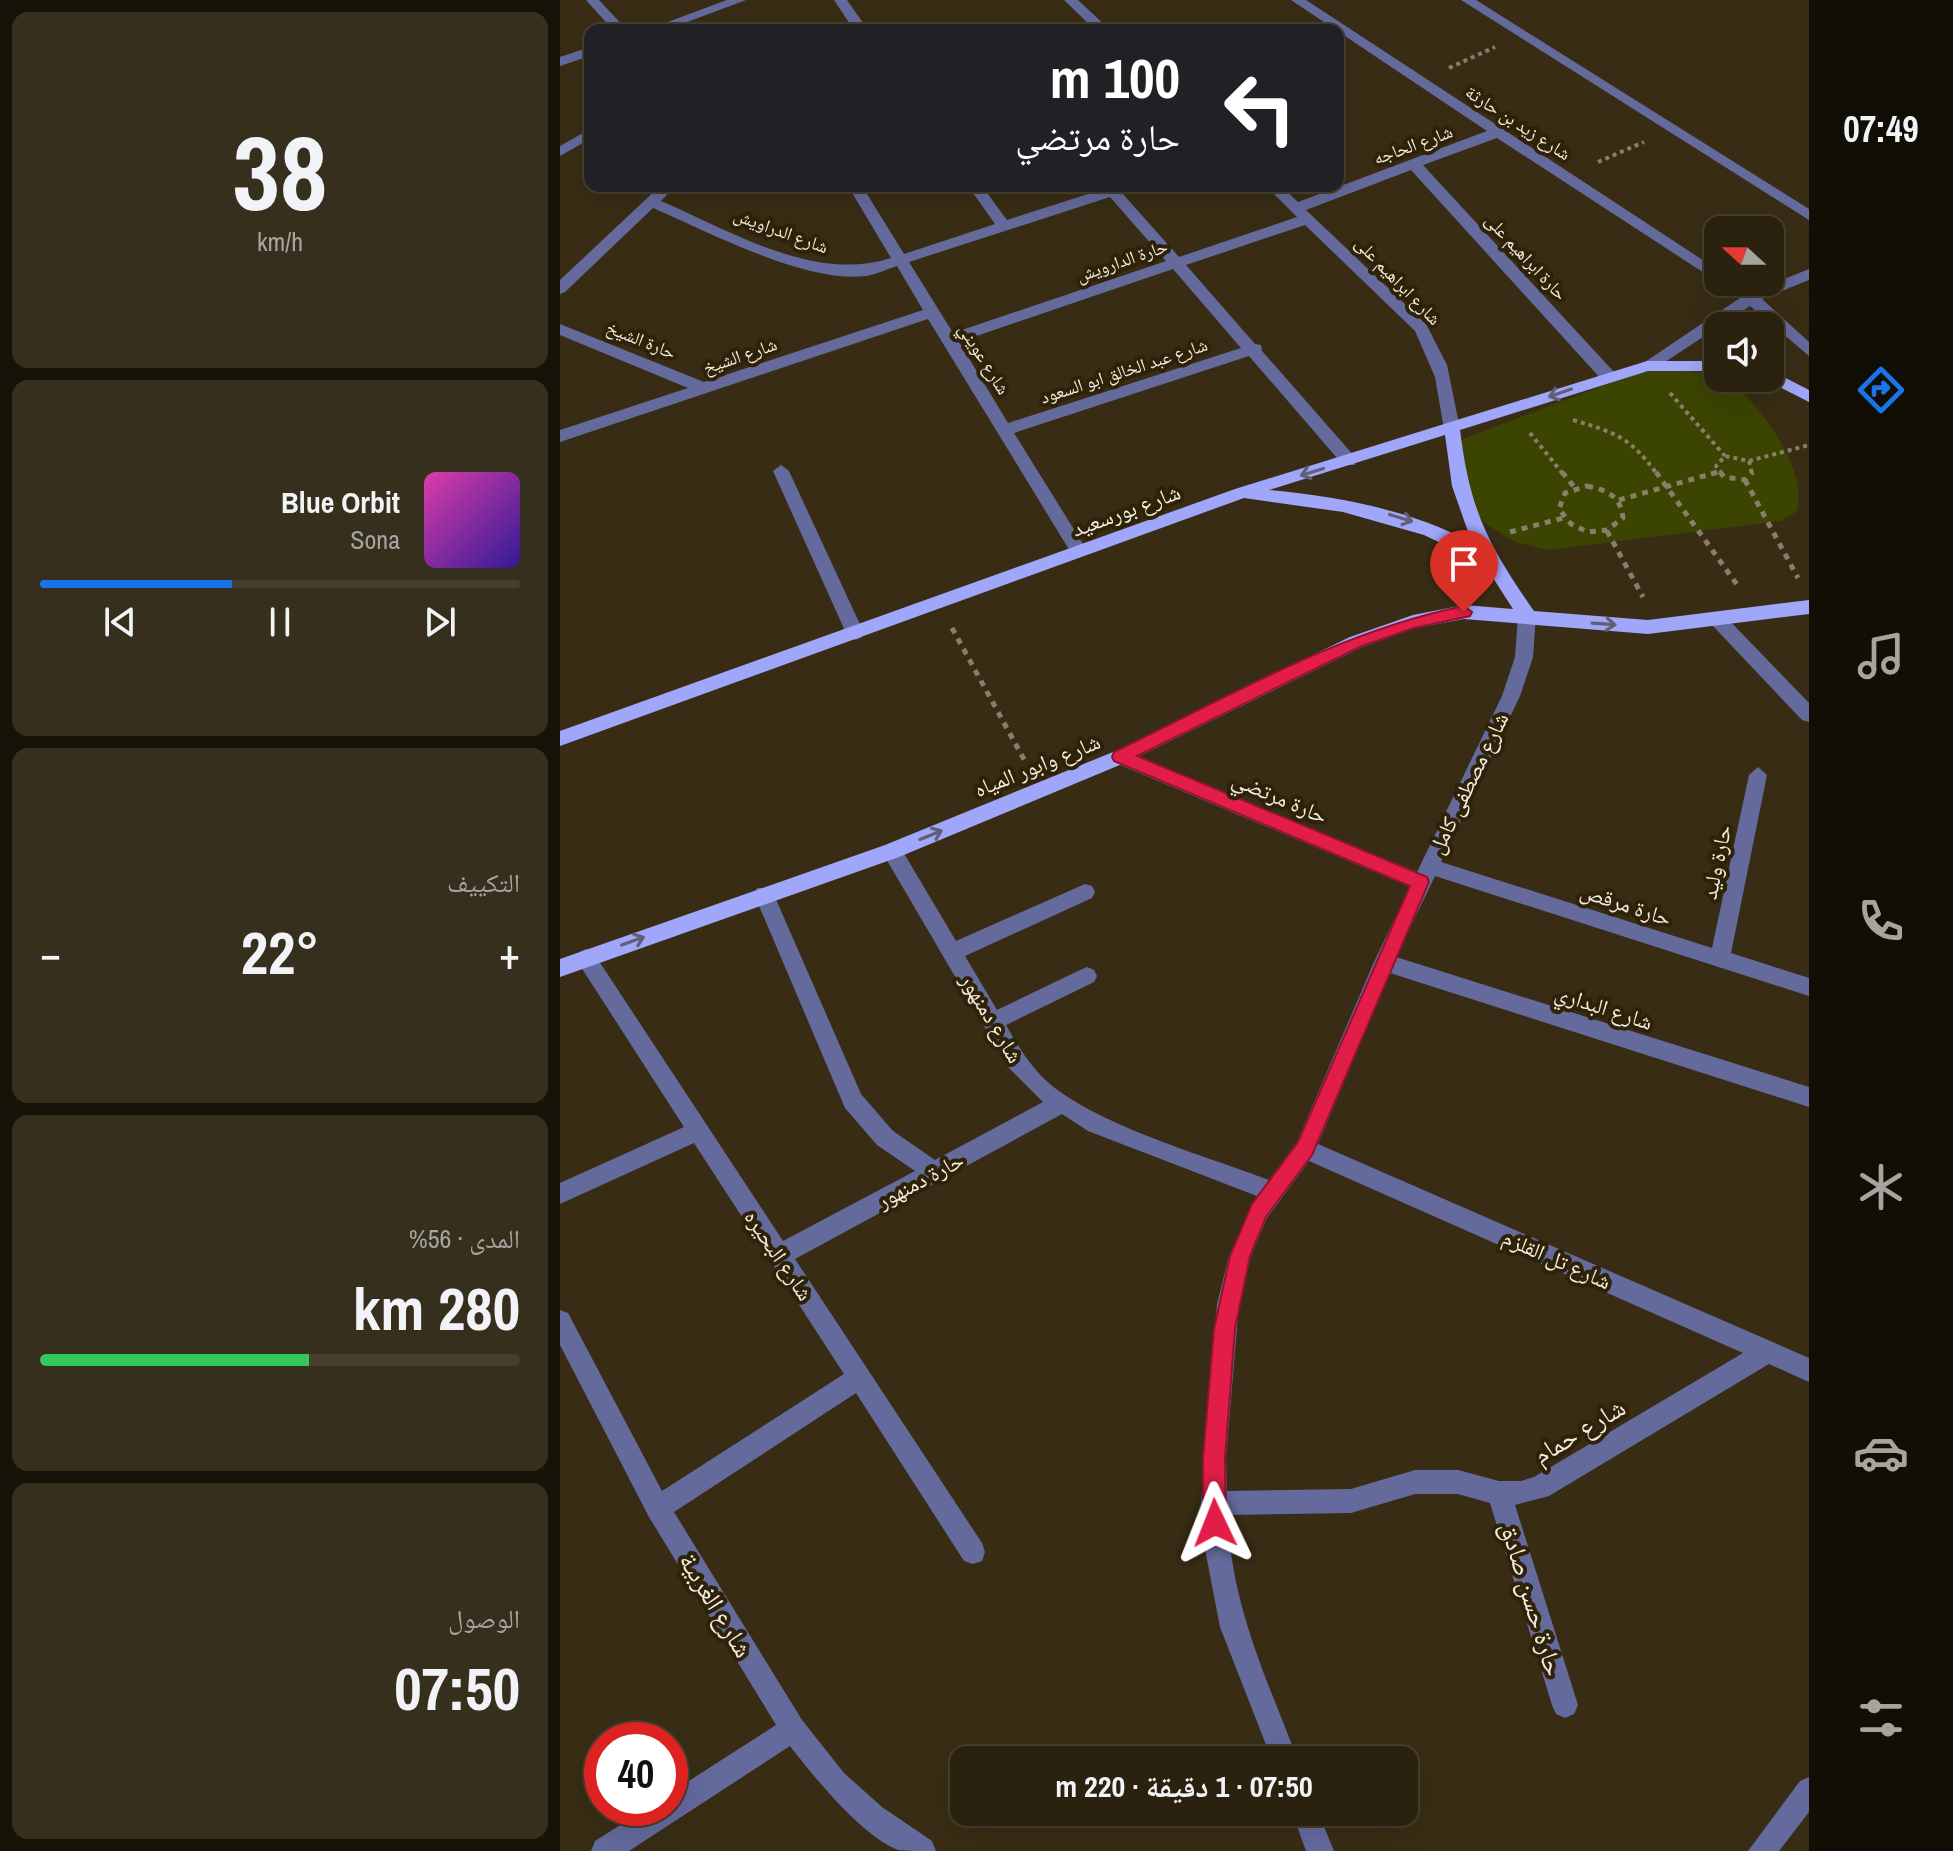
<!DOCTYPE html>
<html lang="ar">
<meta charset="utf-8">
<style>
body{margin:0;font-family:"Archivo Narrow","Noto Naskh Arabic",sans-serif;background:#362f1d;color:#f1f3f6;direction:rtl;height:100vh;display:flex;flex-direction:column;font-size:30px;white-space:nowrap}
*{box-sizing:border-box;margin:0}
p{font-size:26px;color:#a5a49e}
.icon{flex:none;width:44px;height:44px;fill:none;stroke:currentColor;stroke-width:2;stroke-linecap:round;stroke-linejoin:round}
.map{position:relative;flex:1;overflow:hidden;direction:ltr}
.details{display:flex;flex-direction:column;gap:12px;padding:12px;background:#171308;width:560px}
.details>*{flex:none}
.top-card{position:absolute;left:24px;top:24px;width:760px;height:168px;border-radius:16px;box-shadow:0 8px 32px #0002,0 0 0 2px #463f2f;direction:rtl;background:#202124;color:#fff;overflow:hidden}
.needle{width:52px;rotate:291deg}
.controls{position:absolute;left:1144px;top:216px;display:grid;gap:16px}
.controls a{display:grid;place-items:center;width:80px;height:80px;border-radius:16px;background:#2a220f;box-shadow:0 8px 32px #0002,0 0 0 2px #463f2f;font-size:40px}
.speed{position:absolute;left:24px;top:1722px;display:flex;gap:16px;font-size:40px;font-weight:700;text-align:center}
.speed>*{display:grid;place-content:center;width:104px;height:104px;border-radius:50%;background:#2a220f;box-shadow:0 8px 32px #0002,0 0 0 2px #463f2f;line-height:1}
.speed .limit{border:12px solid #d22;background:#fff;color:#111}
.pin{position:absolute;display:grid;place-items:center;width:68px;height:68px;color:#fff;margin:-82px -34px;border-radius:50% 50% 50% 0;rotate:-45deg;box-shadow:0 0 8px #0007}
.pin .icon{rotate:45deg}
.me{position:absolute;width:88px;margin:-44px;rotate:358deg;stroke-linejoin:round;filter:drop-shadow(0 0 6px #0008)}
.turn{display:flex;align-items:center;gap:28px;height:168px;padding:0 32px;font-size:36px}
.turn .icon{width:104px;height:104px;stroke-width:2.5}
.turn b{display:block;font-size:56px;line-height:68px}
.big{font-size:60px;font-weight:700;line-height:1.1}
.details .widget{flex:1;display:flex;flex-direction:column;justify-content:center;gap:12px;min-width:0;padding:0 28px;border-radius:16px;background:#362f1d}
.details .dial{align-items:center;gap:0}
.dial b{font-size:104px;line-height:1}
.song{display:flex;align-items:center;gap:24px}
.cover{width:96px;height:96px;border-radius:12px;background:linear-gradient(135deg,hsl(320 70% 55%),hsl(250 70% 35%))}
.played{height:8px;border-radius:4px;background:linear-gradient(90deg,#1a73e8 40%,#463f2f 40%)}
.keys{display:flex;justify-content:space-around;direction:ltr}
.heat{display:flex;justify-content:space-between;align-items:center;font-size:44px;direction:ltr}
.charge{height:12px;border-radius:6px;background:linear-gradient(90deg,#34c759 56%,#463f2f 0)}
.trip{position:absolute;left:390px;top:1746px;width:468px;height:80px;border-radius:16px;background:#2a220f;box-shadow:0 8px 32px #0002,0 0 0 2px #463f2f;font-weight:700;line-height:80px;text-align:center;direction:rtl}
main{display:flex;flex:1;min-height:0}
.tabs{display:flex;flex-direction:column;width:144px;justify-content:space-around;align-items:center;background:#110e06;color:#a5a49e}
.tabs .icon{width:56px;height:56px}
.tabs .selected{color:#1a73e8}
.tabs b{font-size:36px;color:#f1f3f6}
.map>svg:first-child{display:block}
.green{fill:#3b4400}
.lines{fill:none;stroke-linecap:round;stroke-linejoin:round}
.path-far1{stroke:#887f6a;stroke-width:4;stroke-dasharray:4 4;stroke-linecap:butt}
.path{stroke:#887f6a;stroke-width:5;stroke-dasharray:6 6;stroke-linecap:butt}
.minor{fill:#656a9d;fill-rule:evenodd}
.major{fill:#a0a6fa;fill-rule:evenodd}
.oneway{stroke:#615e75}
.route{fill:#e11d48;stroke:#92132f;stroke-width:2}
.labels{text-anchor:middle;stroke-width:8;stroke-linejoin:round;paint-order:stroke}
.far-street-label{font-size:18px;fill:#f4edde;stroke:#2e2309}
.street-label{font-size:22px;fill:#f4edde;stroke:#2e2309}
.near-street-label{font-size:26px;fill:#f4edde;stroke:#2e2309}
</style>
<main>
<nav class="tabs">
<b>07:49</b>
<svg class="icon selected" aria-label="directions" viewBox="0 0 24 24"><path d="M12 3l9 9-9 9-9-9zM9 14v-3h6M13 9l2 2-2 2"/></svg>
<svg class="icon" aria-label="music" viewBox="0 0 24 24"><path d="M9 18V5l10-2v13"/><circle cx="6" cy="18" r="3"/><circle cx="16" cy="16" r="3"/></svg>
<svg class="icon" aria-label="phone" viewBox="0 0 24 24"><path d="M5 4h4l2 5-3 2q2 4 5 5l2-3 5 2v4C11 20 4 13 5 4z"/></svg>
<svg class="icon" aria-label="climate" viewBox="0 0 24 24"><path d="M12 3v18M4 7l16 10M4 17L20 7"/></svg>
<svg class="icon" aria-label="car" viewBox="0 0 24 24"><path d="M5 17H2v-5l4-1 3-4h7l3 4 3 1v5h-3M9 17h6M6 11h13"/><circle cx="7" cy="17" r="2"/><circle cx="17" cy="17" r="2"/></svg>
<svg class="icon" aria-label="filters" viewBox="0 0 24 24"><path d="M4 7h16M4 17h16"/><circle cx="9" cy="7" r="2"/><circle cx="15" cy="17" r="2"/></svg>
</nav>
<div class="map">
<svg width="1249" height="1851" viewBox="0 0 1249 1851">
<rect width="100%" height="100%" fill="#382d14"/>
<path class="green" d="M1108,369C1128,371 1151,371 1169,382C1199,401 1249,472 1237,510C1234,514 1226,518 1221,521L988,550C977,547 963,545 952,540C916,521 869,480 903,439L1073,374Z"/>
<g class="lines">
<g class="path-far1">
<polyline points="889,68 935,47"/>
<polyline points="1038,162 1084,142"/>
<polyline points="1110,393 1165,456"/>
<path d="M1013,420C1056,433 1070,437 1097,474"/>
<polyline points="970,433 1003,474"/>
<polyline points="1189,461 1192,474"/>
<polyline points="1189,461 1249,445"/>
<polyline points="1151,474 1158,472"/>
<polyline points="1162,474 1156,466 1165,456 1189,461"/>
</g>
<g class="path">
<polyline points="1002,472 1015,488"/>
<polyline points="1096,472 1178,586"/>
<polyline points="1160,472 1164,477 1185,480 1193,472"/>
<polyline points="1185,480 1238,578"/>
<path d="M1027,486C1047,490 1061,496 1063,518L1047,530L1028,532L1011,524L999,509L1005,493Z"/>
<polyline points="1059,500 1158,472"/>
<polyline points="1047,531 1083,597"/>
<polyline points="950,532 1003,518"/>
<polyline points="392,628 466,763"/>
</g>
<g class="minor">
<polygon points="26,0 39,0 67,30 53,30"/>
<polygon points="167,0 186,0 106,30 86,30"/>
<polygon points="274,0 287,0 308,30 294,30"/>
<polygon points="504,0 518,0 550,30 535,30"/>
<path d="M731,0H746L1158,270V282L937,138L863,165L1054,372V380H1042L851,170L746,210L866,324L887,365L900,429L898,433H886L884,429L875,377L855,331L745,225L626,265L695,344L701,345L702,351L795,457V465H783L689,356L454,433L528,552L519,558L513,556L368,319L0,442V430L128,388L0,335V324L144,382L363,310L337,266C327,269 317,274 307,276C246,284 149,232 93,208L5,292L0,294V280L100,186H115L101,201C171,231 254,283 331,258L288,186H302L344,254L435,224L408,186H422L447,220L553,186H575L562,193L619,257L737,217L706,186H721L738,202L927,131ZM550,197L606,261L393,333L349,262ZM613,269L681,348L448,423L399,342Z"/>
<polygon points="901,0 916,0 1249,209 1249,220"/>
<polygon points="30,47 30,56 0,66 0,57"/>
<polygon points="30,129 30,139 0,156 0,146"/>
<polygon points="1249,269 1249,280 1202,299 1249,342 1249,356 1190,306 1093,370 1087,371 1079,366 1180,298 1158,282 1177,282 1192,292"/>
<polygon points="221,465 229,471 304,633 301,638 295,640 286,633 213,471"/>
<path d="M967,608L976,615L973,657L960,696L881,862L1152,948L1189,775L1198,767L1207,775L1171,953L1249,978V996L875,876L836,957L1249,1087V1107L830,973L758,1144L1249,1358V1382L1209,1364L989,1496L955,1505L1018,1705L1014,1714L1005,1718L996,1714L992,1705L930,1503L898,1494H855L791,1513L668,1515C670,1602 707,1680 738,1760H712L660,1627L644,1544L641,1503L657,1304L669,1256L697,1196L528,1131L502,1114L235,1259L422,1543L425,1552L422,1561L413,1564L404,1561L296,1393L114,1512L242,1720L284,1773L322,1807L372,1841L376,1851C365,1851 348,1851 338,1850C302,1836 254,1777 230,1746L69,1851H31L35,1841L87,1808H110V1793L216,1725L89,1517L0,1345V1310L8,1313L102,1491L284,1374L134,1143L0,1204V1183L124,1127L19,964L16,958L19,952L26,949L33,952L223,1241L355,1171L317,1145L285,1108L194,894L197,888H211L301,1094L333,1131L375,1160L483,1102L448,1067L325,857L322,851L325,845H339L396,941L525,884L532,886L535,892L532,898L405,956L437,1010L520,970L527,967L534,970L537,976L534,982L446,1025C458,1046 471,1068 490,1084C540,1126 646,1156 709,1180L737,1142L814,962L850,887L553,762L551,757L560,749L567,752L857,872L942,696L955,657L958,615ZM749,1161L1183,1353L974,1477L961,1481H939L898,1470H855L791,1489L667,1491L666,1458L679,1304L691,1256L707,1218Z"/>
<polygon points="1159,614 1165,616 1249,703 1249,722 1242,720 1153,626 1150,621 1153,616"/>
<polygon points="1249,1777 1249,1812 1219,1851 1188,1851 1240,1781"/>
<polygon points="732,1812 758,1812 774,1851 746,1851"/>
</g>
<g class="major">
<path d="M1087,361H1158V371H1088L900,430C910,511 928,545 974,611L1088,620L1249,600V614L1088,634L904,619L855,628L802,647L567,762L339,857L0,977V959L325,845L553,752L790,637L853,615L904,605L953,609L924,564L864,535L783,512L684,498L0,746V731L675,489ZM885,435L892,486L912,543C850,509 778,497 709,490Z"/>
<polygon points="1210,370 1249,390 1249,402 1204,379 1210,378"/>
</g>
</g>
<defs><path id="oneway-shaft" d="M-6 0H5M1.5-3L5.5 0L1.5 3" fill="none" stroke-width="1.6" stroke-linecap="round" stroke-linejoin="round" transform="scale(2)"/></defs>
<g class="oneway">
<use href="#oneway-shaft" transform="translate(1000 393) rotate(161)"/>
<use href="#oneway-shaft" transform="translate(752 472) rotate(163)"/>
<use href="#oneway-shaft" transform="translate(841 518) rotate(17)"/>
<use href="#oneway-shaft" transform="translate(1044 624) rotate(4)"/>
<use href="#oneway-shaft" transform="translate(371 835) rotate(-22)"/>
<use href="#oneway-shaft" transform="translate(73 941) rotate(-20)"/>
</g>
<path class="route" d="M904,606L912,612L910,616L854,628L802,646L577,756L867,877L869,882L752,1155L706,1217L690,1256L675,1329L665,1458L666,1523L663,1531L655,1535L647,1531L643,1523V1458L654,1329L670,1256L692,1204L738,1142L850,886L554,761L552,757L554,752C668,697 780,631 904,606Z"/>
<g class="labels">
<g class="far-street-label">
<text transform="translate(958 123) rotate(33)" y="6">شارع زيد بن حارثة</text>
<text transform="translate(853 145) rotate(-20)" y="6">شارع الحاجه</text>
<text transform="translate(221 231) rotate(20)" y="6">شارع الدراويش</text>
<text transform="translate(966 257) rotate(47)" y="6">حارة ابراهيم على</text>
<text transform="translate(562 261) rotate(-19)" y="6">حارة الدارويش</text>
<text transform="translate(838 281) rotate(46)" y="6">شارع ابراهيم على</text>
<text transform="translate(81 340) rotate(22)" y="6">حارة الشيخ</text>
<text transform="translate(180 356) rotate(-19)" y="6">شارع الشيخ</text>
<text transform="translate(424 359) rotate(58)" y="6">شارع عويني</text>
<text transform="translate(564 371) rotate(-18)" y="6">شارع عبد الخالق ابو السعود</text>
</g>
<g class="street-label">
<text transform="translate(566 510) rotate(-20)" y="8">شارع بورسعيد</text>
<text transform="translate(477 765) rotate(-22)" y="8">شارع وابور المياه</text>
<text transform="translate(908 783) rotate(-64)" y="8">شارع مصطفى كامل</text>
<text transform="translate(720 797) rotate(23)" y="8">حارة مرتضي</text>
<text transform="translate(1156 862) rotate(-78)" y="8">حارة وليد</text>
<text transform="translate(1066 904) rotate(18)" y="8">حارة مرقص</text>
<text transform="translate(1044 1007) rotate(18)" y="8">شارع البداري</text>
<text transform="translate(432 1018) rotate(59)" y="8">شارع دمنهور</text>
<text transform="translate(360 1180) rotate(-28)" y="8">حارة دمنهور</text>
<text transform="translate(219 1255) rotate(56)" y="8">شارع البحيره</text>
<text transform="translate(997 1259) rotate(24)" y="8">شارع تل القلزم</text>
</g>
<g class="near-street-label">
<text transform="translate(1019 1431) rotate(-31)" y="9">شارع حمام</text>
<text transform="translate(972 1599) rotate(73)" y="9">حارة حسن صادق</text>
<text transform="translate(156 1605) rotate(59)" y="9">شارع الغربية</text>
</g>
</g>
</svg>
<div class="controls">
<a><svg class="needle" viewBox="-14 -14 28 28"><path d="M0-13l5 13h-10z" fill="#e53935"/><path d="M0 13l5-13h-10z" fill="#a5a49e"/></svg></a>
<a><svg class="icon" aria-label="sound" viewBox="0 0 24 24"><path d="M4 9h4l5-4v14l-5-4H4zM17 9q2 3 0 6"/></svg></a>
</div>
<div class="speed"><div class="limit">40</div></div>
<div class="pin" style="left:904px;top:612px;background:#d93025"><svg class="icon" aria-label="arrive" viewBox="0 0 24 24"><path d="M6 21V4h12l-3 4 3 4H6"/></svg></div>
<svg class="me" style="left:655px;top:1523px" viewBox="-20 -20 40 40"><path d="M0-17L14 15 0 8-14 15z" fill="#e11d48" stroke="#fff" stroke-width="4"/></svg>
<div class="trip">07:50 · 1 دقيقة · 220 m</div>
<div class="top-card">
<div class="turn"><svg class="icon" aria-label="left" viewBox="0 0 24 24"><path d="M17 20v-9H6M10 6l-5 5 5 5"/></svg><div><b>100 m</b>حارة مرتضي</div></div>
</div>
</div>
<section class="details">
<div class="widget dial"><b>38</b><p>km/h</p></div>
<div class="widget">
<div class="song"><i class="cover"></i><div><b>Blue Orbit</b><p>Sona</p></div></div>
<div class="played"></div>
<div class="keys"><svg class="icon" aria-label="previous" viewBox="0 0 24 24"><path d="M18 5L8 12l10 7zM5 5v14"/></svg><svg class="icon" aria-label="pause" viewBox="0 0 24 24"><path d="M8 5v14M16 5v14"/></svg><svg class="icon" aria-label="next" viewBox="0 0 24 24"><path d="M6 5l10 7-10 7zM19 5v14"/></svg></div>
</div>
<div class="widget"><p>التكييف</p>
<div class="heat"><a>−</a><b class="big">22°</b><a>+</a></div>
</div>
<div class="widget"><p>المدى · 56%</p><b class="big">280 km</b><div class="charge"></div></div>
<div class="widget"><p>الوصول</p><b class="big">07:50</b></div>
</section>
</main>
